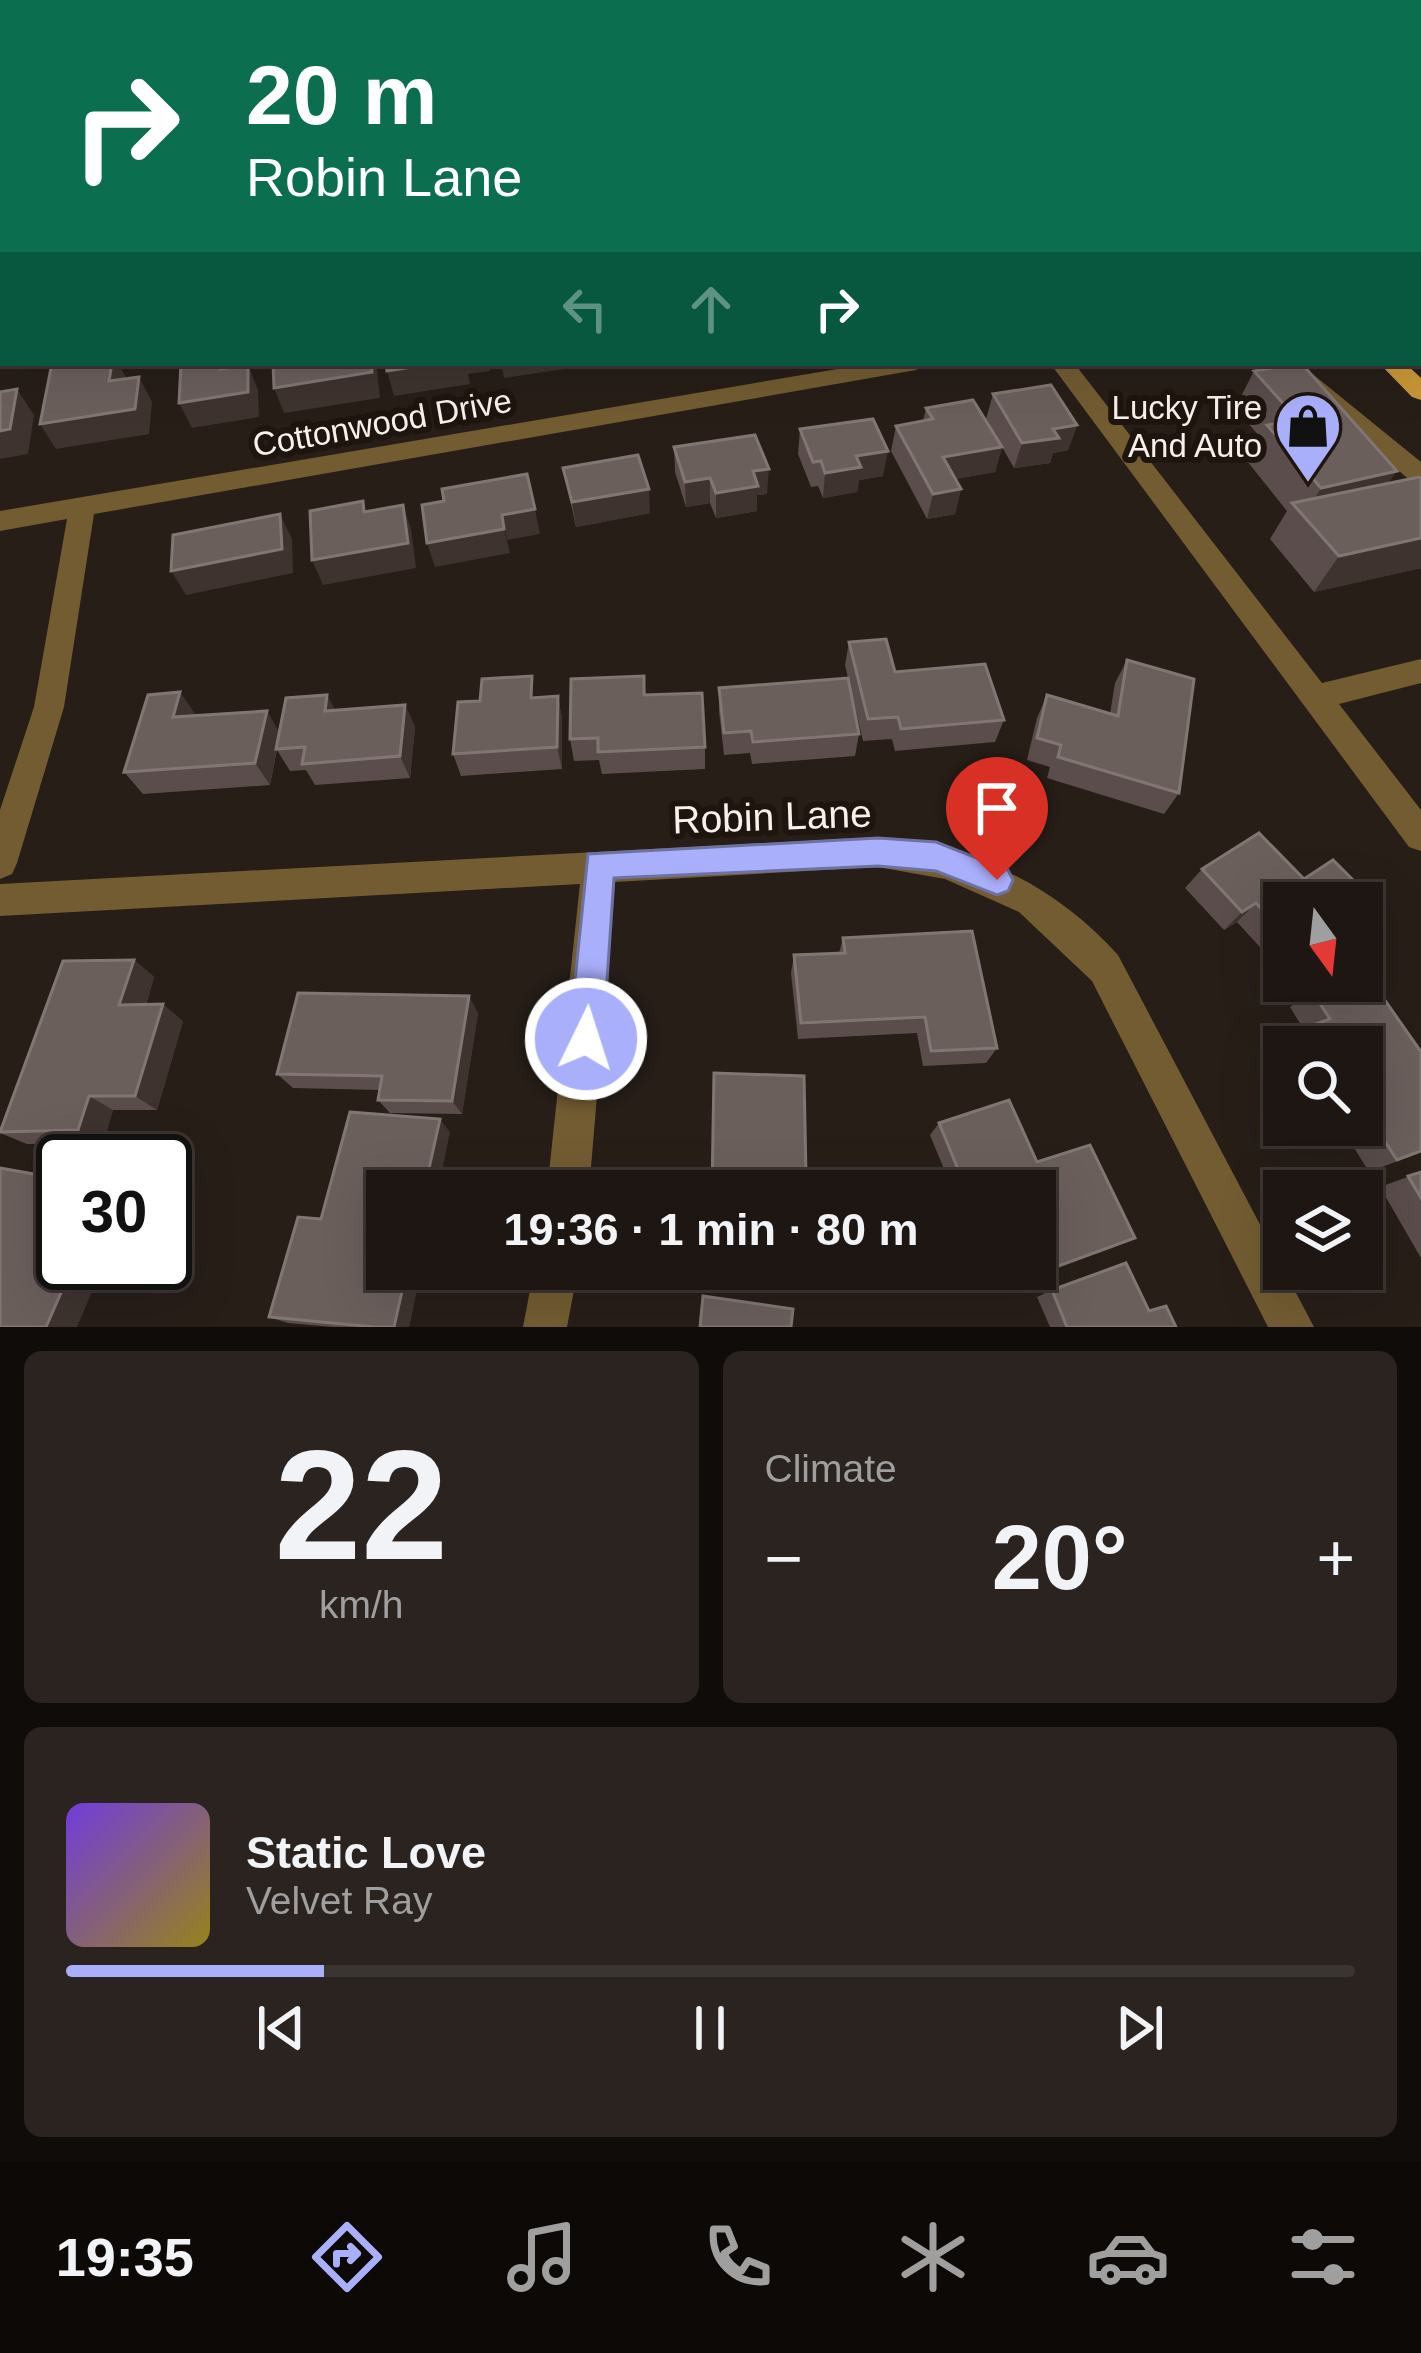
<!DOCTYPE html>
<meta charset="utf-8">
<style>
body{margin:0;font-family:Helvetica,sans-serif;background:#2a2320;color:#f1f3f6;height:100vh;display:flex;flex-direction:column;font-size:45px;white-space:nowrap}
*{box-sizing:border-box;margin:0}
p{font-size:39px;color:#a09f9f}
.icon{flex:none;width:66px;height:66px;fill:none;stroke:currentColor;stroke-width:2;stroke-linecap:round;stroke-linejoin:round}
.map{position:relative;height:1327px;overflow:hidden}
.panel{display:flex;flex-direction:column;gap:24px;padding:24px;background:#100c0a;flex:1}
.panel>*{flex:none}
.hud{position:absolute;left:0px;top:0px;width:1422px;height:366px;box-shadow:0 12px 48px #0002,0 0 0 3px #3b3532;background:#0b6e4f;color:#fff;overflow:hidden}
.needle{width:78px;rotate:165deg}
.tools{position:absolute;left:1263px;top:882px;display:grid;gap:24px}
.tools a{display:grid;place-items:center;width:120px;height:120px;border-radius:0px;background:#1d1612;box-shadow:0 12px 48px #0002,0 0 0 3px #3b3532;font-size:60px}
.speed{position:absolute;left:36px;top:1134px;display:flex;gap:24px;font-size:60px;font-weight:700;text-align:center}
.speed>*{display:grid;place-content:center;width:156px;height:156px;border-radius:50%;background:#1d1612;box-shadow:0 12px 48px #0002,0 0 0 3px #3b3532;line-height:1}
.speed .limit{border:6px solid #111;border-radius:18px;background:#fff;color:#111}
.pin{position:absolute;display:grid;place-items:center;width:102px;height:102px;color:#fff;margin:-123px -51px;border-radius:50% 50% 50% 0;rotate:-45deg;box-shadow:0 0 12px #0007}
.pin .icon{rotate:45deg}
.me{position:absolute;width:132px;margin:-66px;rotate:4deg;stroke-linejoin:round;filter:drop-shadow(0 0 9px #0008)}
.turn{display:flex;align-items:center;gap:42px;height:252px;padding:0 48px;font-size:54px}
.turn .icon{width:156px;height:156px;stroke-width:2.5}
.turn b{display:block;font-size:84px;line-height:102px}
.lanes{display:flex;align-items:center;height:114px;padding:0 48px;background:#0003;justify-content:center;gap:60px;direction:ltr}
.lanes .off{opacity:.35}
.big{font-size:90px;font-weight:700;line-height:1.1}
.panel .widget{flex:1;display:flex;flex-direction:column;justify-content:center;gap:18px;min-width:0;padding:0 42px;border-radius:18px;background:#2a2320}
.panel .dial{align-items:center;gap:0}
.dial b{font-size:156px;line-height:1}
.song{display:flex;align-items:center;gap:36px}
.cover{width:144px;height:144px;border-radius:18px;background:linear-gradient(135deg,hsl(260 70% 55%),hsl(50 70% 35%))}
.played{height:12px;border-radius:6px;background:linear-gradient(90deg,#aaaffb 20%,#3b3532 20%)}
.keys{display:flex;justify-content:space-around;direction:ltr}
.heat{display:flex;justify-content:space-between;align-items:center;font-size:66px;direction:ltr}
.panel .tiles{flex:1;display:grid;gap:24px;grid-template-columns:1fr 1fr}
.widget:last-child{grid-column:span 2}
.trip{position:absolute;left:366px;top:1170px;width:690px;height:120px;border-radius:0px;background:#1d1612;box-shadow:0 12px 48px #0002,0 0 0 3px #3b3532;font-weight:700;line-height:120px;text-align:center}
.tab-bar{display:flex;height:192px;justify-content:space-around;align-items:center;background:#0c0907;color:#a09f9f}
.tab-bar .icon{width:84px;height:84px}
.tab-bar .current{color:#aaaffb}
.tab-bar b{font-size:54px;color:#f1f3f6}
.map>svg:first-child{display:block}
.green{fill:#3e3c04}
.lines{fill:none;stroke-linecap:round;stroke-linejoin:round}
.path{stroke:#928a85;stroke-width:4.5;stroke-dasharray:6 3;stroke-linecap:butt}
.minor{fill:#735c32;fill-rule:evenodd}
.major{fill:#c79737;fill-rule:evenodd}
.highway{fill:#e9af34;fill-rule:evenodd}
.wall{fill:#5a4d4b}
.shaded-wall{fill:#3e332f}
.building{fill:#6b5f5c;stroke:#817673;stroke-width:3}
.route{fill:#aaaffb;stroke:#6e72a3;stroke-width:3}
.labels{text-anchor:middle;stroke-width:12;stroke-linejoin:round;paint-order:stroke}
.poi-label{font-size:33px;fill:#f7f0ec;stroke:#1e150f;text-anchor:end}
.street-label{font-size:33px;fill:#f7f0ec;stroke:#1e150f}
.near-street-label{font-size:39px;fill:#f7f0ec;stroke:#1e150f}
</style>
<div class="map">
<svg width="1421" height="1327" viewBox="0 0 1421 1327">
<rect width="100%" height="100%" fill="#271e18"/>
<polygon class="green" points="21,0 770,0 779,3 20,3"/>
<g class="lines">
<g class="path">
<polyline points="96,3 102,0"/>
<polyline points="0,105 3,95"/>
<polyline points="0,110 3,116"/>
</g>
<g class="minor">
<polygon points="873,363 928,363 916,370 94,514 64,707 17,863 12,874 0,879 0,810 34,707 67,519 0,531 0,511"/>
<polygon points="1050,363 1074,363 1322,683 1421,659 1421,683 1339,704 1421,810 1421,851 1409,847"/>
<polygon points="1272,363 1299,363 1421,462 1421,485 1412,482"/>
<path d="M878,837C975,848 1052,882 1118,955L1314,1327H1268L1092,981L1019,912L945,879L878,867L615,882L589,1191H547L580,884L0,916V884Z"/>
<polygon points="534,1269 578,1269 567,1327 523,1327"/>
</g>
<g class="major">
<polygon points="999,0 1016,0 1018,3 1001,3"/>
<polygon points="1064,0 1081,0 1083,3 1066,3"/>
<polygon points="1419,294 1421,295 1421,310 1419,309"/>
<polygon points="1379,363 1405,363 1421,378 1421,400 1412,397"/>
</g>
<g class="highway">
<polygon points="874,0 897,0 899,3 876,3"/>
<rect x="1419" y="121" width="2" height="14"/>
<polygon points="1421,272 1421,288 1419,289 1419,273"/>
</g>
</g>
<g class="wall">
<polygon points="1254,371 1389,483 1421,478 1421,568 1314,592 1270,539 1287,511 1247,461 1260,437 1235,408"/>
<polygon points="993,394 1077,425 1068,450 1053,453 1050,463 1014,468 1002,447 995,472 955,479 961,489 955,514 927,519 891,451 896,426 923,421 926,408 999,442 986,419"/>
<polygon points="800,429 883,476 859,480 857,492 823,498 818,486 811,487 798,454"/>
<polygon points="674,447 767,494 757,495 757,511 716,518 710,503 686,507 675,472"/>
<polygon points="563,468 650,513 576,527"/>
<polygon points="849,642 895,672 1004,720 995,742 895,751 892,739 863,741 849,681 859,734 855,756 752,764 750,753 724,755 719,711 719,688 848,678 845,665"/>
<polygon points="1127,660 1179,793 1164,814 1047,778 1050,767 1027,760 1037,718 1047,695 1110,714 1115,683"/>
<polygon points="644,676 646,695 705,747 705,769 602,774 599,760 574,761 570,739"/>
<polygon points="327,695 335,711 405,705 415,727 410,778 315,785 306,770 290,771 277,750 270,785 143,794 124,772 196,716 280,732"/>
<polygon points="558,696 562,719 562,769 461,776 453,754 537,697"/>
<polygon points="1202,869 1304,879 1374,901 1362,911 1362,903 1284,903 1284,966 1280,969 1237,922 1224,930 1185,888"/>
<polygon points="843,938 997,1048 986,1063 923,1066 917,1033 798,1039 791,973 794,955 839,953"/>
<polygon points="134,960 154,977 146,1005 183,1021 157,1110 113,1110 103,1143 27,1144 0,1133"/>
<polygon points="1312,991 1421,1052 1421,1152 1369,1172 1340,1125 1362,1125 1362,1047 1292,1047 1288,1041 1304,1030 1290,1007"/>
<polygon points="478,1013 462,1114 390,1113 378,1100 379,1090 293,1088 277,1074"/>
<polygon points="939,1123 1037,1162 1117,1246 993,1292 984,1269 1035,1269 1035,1191 953,1191 930,1135"/>
<polygon points="450,1132 387,1269 421,1269 409,1327 333,1327 288,1323 269,1317 321,1219"/>
<polygon points="1421,1172 1421,1258 1380,1187"/>
<polygon points="710,1269 845,1269 839,1277 710,1274"/>
<polygon points="1052,1290 1149,1311 1176,1327 1050,1327 1037,1297"/>
</g>
<g class="shaded-wall">
<polygon points="112,363 118,363 127,379 109,381"/>
<polygon points="371,363 375,363 377,370 380,398 284,413 274,388"/>
<polygon points="437,363 488,363 490,371 468,374 470,384 394,396 387,371"/>
<polygon points="501,363 577,363 577,367 504,378"/>
<polygon points="248,365 258,390 259,417 192,428 179,403"/>
<polygon points="139,377 152,402 149,434 56,449 40,424"/>
<polygon points="17,389 34,415 28,454 0,459 0,431"/>
<polygon points="1077,425 1068,450 1053,453 1050,463 1014,468 1022,443 1053,429"/>
<polygon points="1002,447 995,472 937,482 943,457"/>
<polygon points="888,451 883,476 859,480 857,492 823,498 825,473 856,456"/>
<polygon points="769,469 767,494 757,495 757,511 716,518 716,493 753,471"/>
<polygon points="1397,471 1371,508 1304,516 1321,488"/>
<polygon points="710,478 710,503 686,507 685,482"/>
<polygon points="649,489 650,513 576,527 572,502"/>
<polygon points="961,489 955,514 927,519 933,494"/>
<polygon points="403,505 411,529 416,568 323,585 312,560"/>
<polygon points="535,509 540,534 507,540 502,515"/>
<polygon points="280,514 292,539 293,573 186,595 171,571"/>
<polygon points="504,529 510,553 435,567 427,543"/>
<polygon points="1421,538 1421,568 1314,592 1339,556"/>
<polygon points="180,692 196,715 173,717"/>
<polygon points="327,695 339,717 325,711"/>
<polygon points="558,696 562,719 562,769 557,747"/>
<polygon points="405,705 415,727 410,778 400,756"/>
<polygon points="267,711 280,733 270,785 255,763"/>
<polygon points="1256,903 1237,922 1224,930 1242,912"/>
<polygon points="134,960 154,977 141,1021 119,1005"/>
<polygon points="469,996 478,1013 462,1114 452,1101"/>
<polygon points="163,1004 183,1021 157,1110 135,1096"/>
<polygon points="89,1096 113,1110 103,1143 78,1130"/>
<polygon points="440,1119 450,1132 438,1191 424,1191"/>
<polygon points="56,1178 63,1180 63,1223 39,1215"/>
<polygon points="1135,1238 1117,1246 993,1292 1006,1285"/>
<polygon points="74,1263 104,1263 77,1327 46,1327"/>
<polygon points="407,1269 421,1269 409,1327 394,1327"/>
</g>
<g class="building">
<polygon points="52,363 112,363 109,381 139,377 135,409 40,424"/>
<polygon points="181,363 220,363 220,369 248,365 248,392 179,403"/>
<polygon points="273,363 371,363 372,372 274,388"/>
<polygon points="386,363 437,363 387,371"/>
<polygon points="1301,363 1397,471 1321,488 1267,425 1298,420 1254,371"/>
<polygon points="1051,385 1077,425 1053,429 1059,438 1022,443 993,394"/>
<polygon points="17,389 10,429 0,431 0,392"/>
<polygon points="973,400 1002,447 943,457 961,489 933,494 896,426 933,419 926,408"/>
<polygon points="873,419 888,451 856,456 861,467 825,473 821,461 813,462 800,429"/>
<polygon points="755,435 769,469 753,471 758,486 716,493 710,478 685,482 674,447"/>
<polygon points="638,455 649,489 572,502 563,468"/>
<polygon points="527,474 535,509 502,515 504,529 427,543 422,505 444,501 442,489"/>
<polygon points="1419,477 1421,478 1421,538 1339,556 1292,503"/>
<polygon points="363,501 364,512 403,505 408,543 312,560 310,511"/>
<polygon points="280,514 282,549 171,571 173,535"/>
<polygon points="886,639 895,672 985,664 1004,720 901,729 898,717 868,719 849,642"/>
<polygon points="1127,660 1194,679 1179,793 1058,757 1061,745 1037,738 1047,695 1118,716"/>
<polygon points="532,676 531,698 558,696 557,747 453,754 458,702 480,701 482,679"/>
<polygon points="644,676 644,695 702,693 705,747 598,752 598,738 570,739 571,679"/>
<polygon points="848,678 859,734 753,742 751,731 724,733 719,688"/>
<polygon points="180,692 173,717 267,711 255,763 124,772 148,695"/>
<polygon points="327,695 325,711 405,705 400,756 302,764 305,747 276,749 286,698"/>
<polygon points="1259,833 1304,879 1333,860 1374,901 1362,910 1362,903 1284,903 1284,933 1256,903 1242,912 1202,869"/>
<polygon points="972,931 997,1048 931,1051 925,1017 801,1023 794,955 845,953 843,938"/>
<polygon points="134,960 119,1005 163,1004 135,1096 89,1096 78,1130 0,1132 63,961"/>
<polygon points="1366,973 1421,1052 1421,1151 1397,1160 1362,1106 1362,1047 1324,1047 1310,1026 1330,1019 1312,991 1342,981 1362,981 1362,974"/>
<polygon points="298,993 469,996 452,1101 378,1100 382,1076 277,1074"/>
<polygon points="714,1073 804,1076 806,1176 841,1176 842,1191 712,1191"/>
<polygon points="1009,1100 1037,1162 1090,1145 1135,1238 1006,1285 999,1269 1035,1269 1035,1191 967,1191 939,1123"/>
<polygon points="350,1112 440,1119 424,1191 387,1191 387,1269 407,1269 394,1327 374,1327 269,1317 298,1217 321,1219"/>
<polygon points="0,1168 56,1178 39,1215 63,1219 63,1263 74,1263 46,1327 0,1327"/>
<polygon points="1421,1172 1421,1198 1408,1176"/>
<polygon points="1126,1263 1149,1311 1166,1306 1176,1327 1067,1327 1052,1290"/>
<polygon points="703,1296 793,1309 791,1327 700,1327"/>
</g>
<polygon class="route" points="878,838 936,842 1008,870 1013,880 1008,891 997,895 936,871 878,866 614,878 603,1039 598,1051 586,1056 574,1051 569,1039 588,854"/>
<defs>
<g id="shop-pin" transform="scale(3.45)"><path d="M0 17L-7.5 6A9.5 9.5 0 1 1 7.5 6Z" fill="#aaaffb" stroke="#1e150f"/><path d="M-5-2.5h2.3a2.7 3.5 0 0 1 5.4 0H5L5.5 6h-11ZM-1.5-2.5h3a1.5 2.3 0 0 0-3 0Z" fill="#111"/></g>
</defs>
<g fill-rule="evenodd">
<use href="#shop-pin" x="1308" y="426"/>
</g>
<g class="labels">
<g class="poi-label">
<text x="1262" y="419">Lucky Tire<tspan x="1262" dy="38">And Auto</tspan></text>
</g>
<g class="street-label">
<text transform="translate(382 422) rotate(-10)" y="12">Cottonwood Drive</text>
</g>
<g class="near-street-label">
<text transform="translate(772 816) rotate(-2)" y="14">Robin Lane</text>
</g>
</g>
</svg>
<div class="tools">
<a><svg class="needle" viewBox="-14 -14 28 28"><path d="M0-13l5 13h-10z" fill="#e53935"/><path d="M0 13l5-13h-10z" fill="#a09f9f"/></svg></a>
<a><svg class="icon" aria-label="search" viewBox="0 0 24 24"><circle cx="10" cy="10" r="6"/><path d="M15 15l6 6"/></svg></a>
<a><svg class="icon" aria-label="layers" viewBox="0 0 24 24"><path d="M12 4l9 5-9 5-9-5zM3 14l9 5 9-5"/></svg></a>
</div>
<div class="speed"><div class="limit">30</div></div>
<div class="pin" style="left:997px;top:880px;background:#d93025"><svg class="icon" aria-label="arrive" viewBox="0 0 24 24"><path d="M6 21V4h12l-3 4 3 4H6"/></svg></div>
<svg class="me" style="left:586px;top:1039px" viewBox="-20 -20 40 40"><circle r="17" fill="#aaaffb" stroke="#fff" stroke-width="3"/><path d="M0-11L8 9 0 5-8 9z" fill="#fff"/></svg>
<div class="trip">19:36 · 1 min · 80 m</div>
<div class="hud">
<div class="turn"><svg class="icon" aria-label="right" viewBox="0 0 24 24"><path d="M7 20v-9h11M14 6l5 5-5 5"/></svg><div><b>20 m</b>Robin Lane</div></div>
<div class="lanes"><svg class="icon off" aria-label="left" viewBox="0 0 24 24"><path d="M17 20v-9H6M10 6l-5 5 5 5"/></svg><svg class="icon off" aria-label="ahead" viewBox="0 0 24 24"><path d="M12 20V5M6 11l6-6 6 6"/></svg><svg class="icon" aria-label="right" viewBox="0 0 24 24"><path d="M7 20v-9h11M14 6l5 5-5 5"/></svg></div>
</div>
</div>
<section class="panel">
<div class="tiles">
<div class="widget dial"><b>22</b><p>km/h</p></div>
<div class="widget"><p>Climate</p>
<div class="heat"><a>−</a><b class="big">20°</b><a>+</a></div>
</div>
<div class="widget">
<div class="song"><i class="cover"></i><div><b>Static Love</b><p>Velvet Ray</p></div></div>
<div class="played"></div>
<div class="keys"><svg class="icon" aria-label="previous" viewBox="0 0 24 24"><path d="M18 5L8 12l10 7zM5 5v14"/></svg><svg class="icon" aria-label="pause" viewBox="0 0 24 24"><path d="M8 5v14M16 5v14"/></svg><svg class="icon" aria-label="next" viewBox="0 0 24 24"><path d="M6 5l10 7-10 7zM19 5v14"/></svg></div>
</div>
</div>
</section>
<nav class="tab-bar">
<b>19:35</b>
<svg class="icon current" aria-label="directions" viewBox="0 0 24 24"><path d="M12 3l9 9-9 9-9-9zM9 14v-3h6M13 9l2 2-2 2"/></svg>
<svg class="icon" aria-label="music" viewBox="0 0 24 24"><path d="M9 18V5l10-2v13"/><circle cx="6" cy="18" r="3"/><circle cx="16" cy="16" r="3"/></svg>
<svg class="icon" aria-label="phone" viewBox="0 0 24 24"><path d="M5 4h4l2 5-3 2q2 4 5 5l2-3 5 2v4C11 20 4 13 5 4z"/></svg>
<svg class="icon" aria-label="climate" viewBox="0 0 24 24"><path d="M12 3v18M4 7l16 10M4 17L20 7"/></svg>
<svg class="icon" aria-label="car" viewBox="0 0 24 24"><path d="M5 17H2v-5l4-1 3-4h7l3 4 3 1v5h-3M9 17h6M6 11h13"/><circle cx="7" cy="17" r="2"/><circle cx="17" cy="17" r="2"/></svg>
<svg class="icon" aria-label="filters" viewBox="0 0 24 24"><path d="M4 7h16M4 17h16"/><circle cx="9" cy="7" r="2"/><circle cx="15" cy="17" r="2"/></svg>
</nav>
